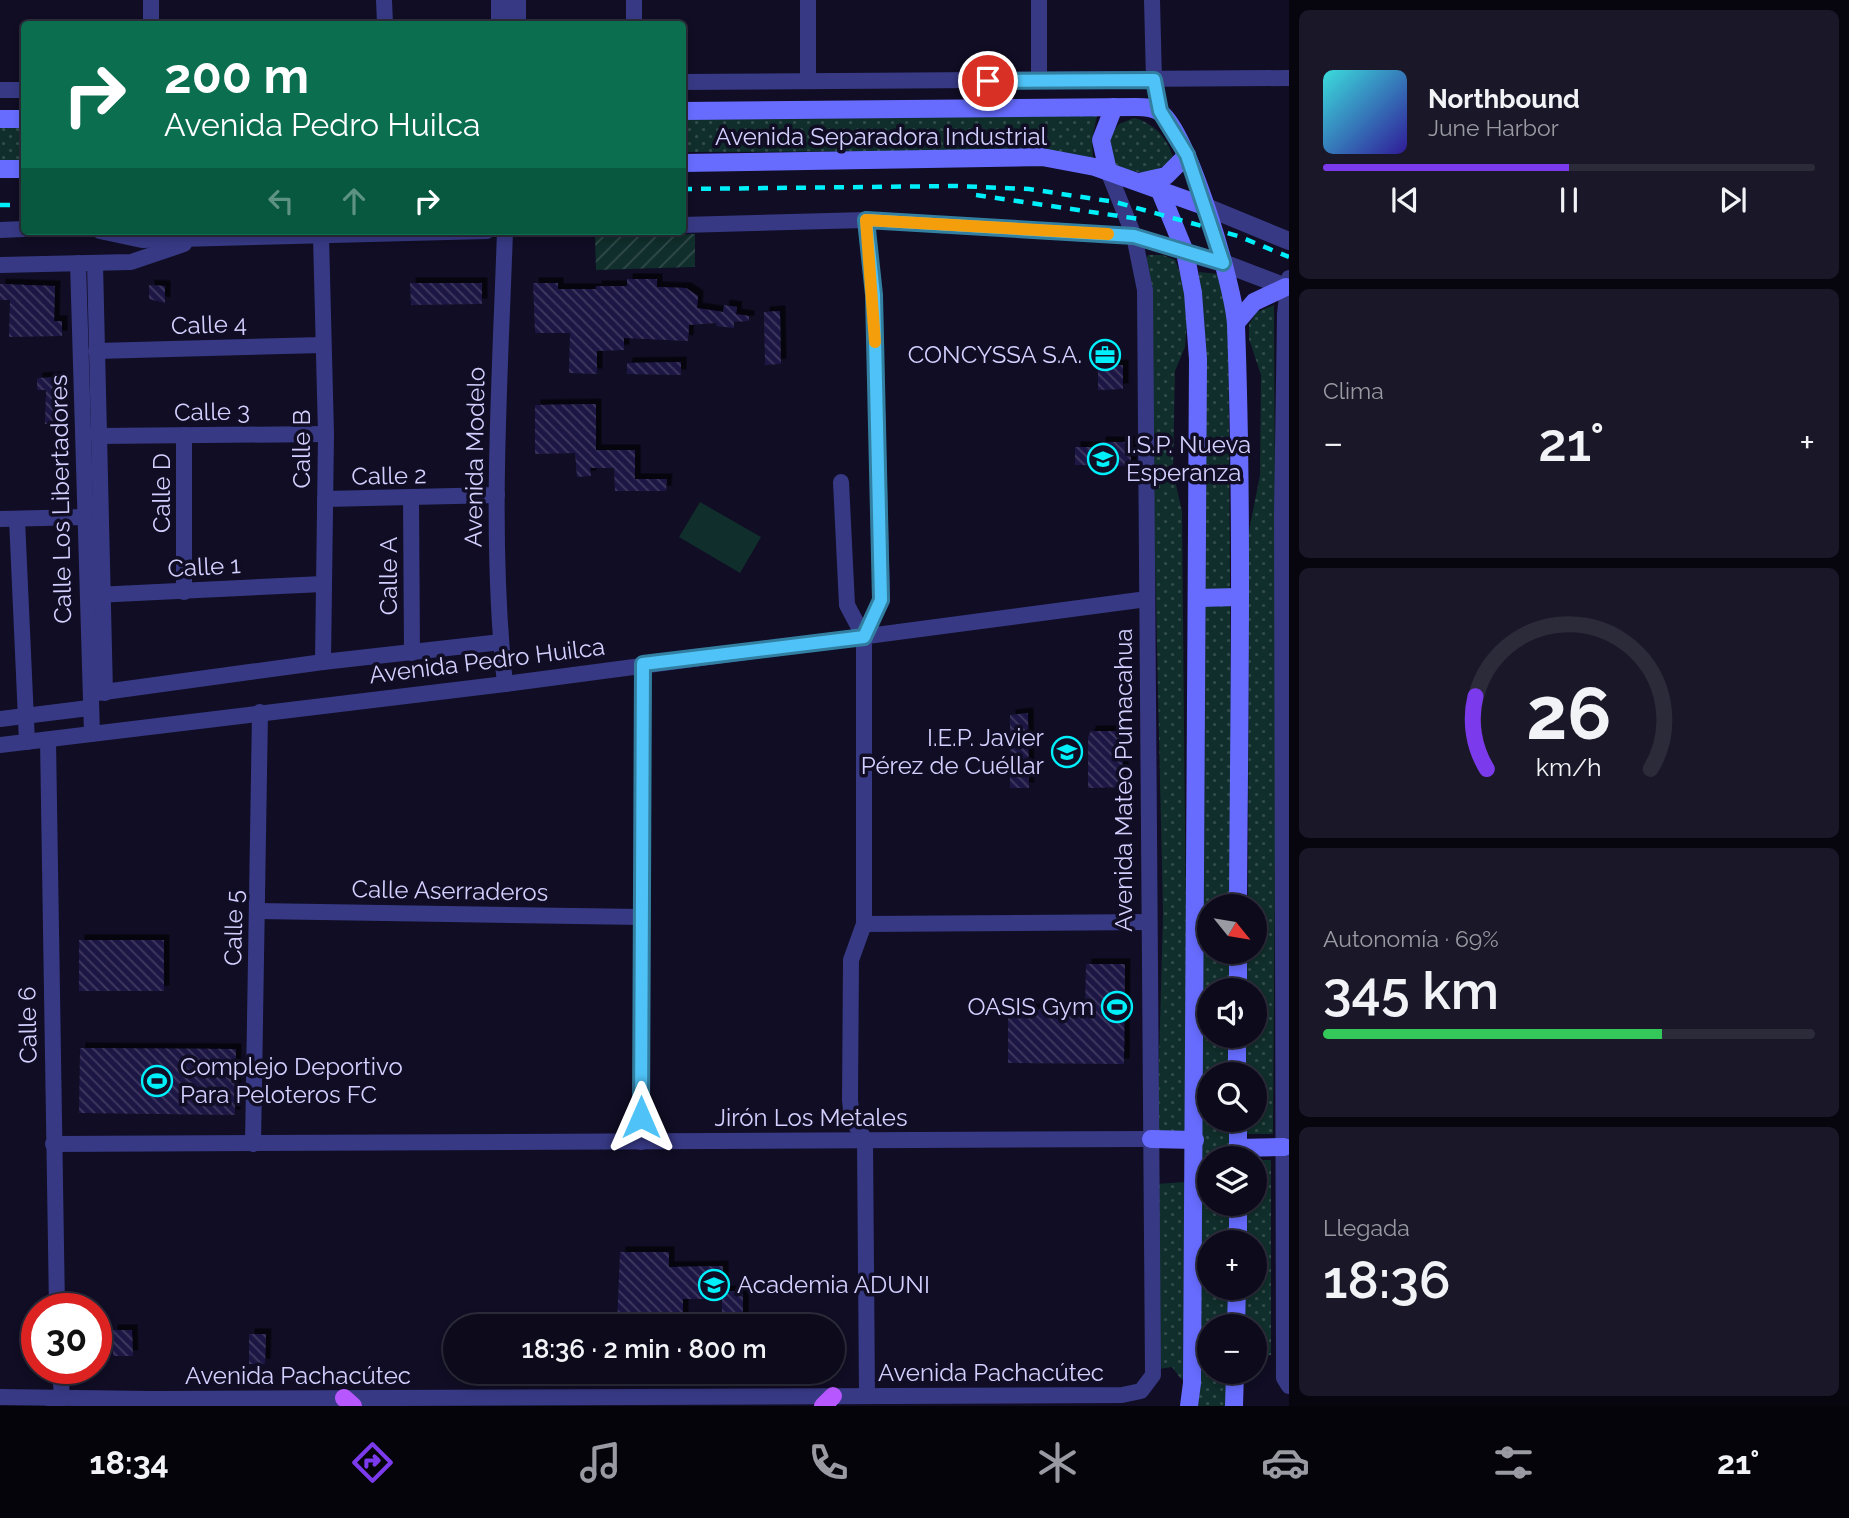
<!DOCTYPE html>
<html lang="es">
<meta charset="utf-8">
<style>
body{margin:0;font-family:Raleway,sans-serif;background:#1a1828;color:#f1f3f6;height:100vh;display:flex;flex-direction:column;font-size:26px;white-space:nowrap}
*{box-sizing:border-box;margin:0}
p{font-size:23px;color:#9a9aa3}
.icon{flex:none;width:38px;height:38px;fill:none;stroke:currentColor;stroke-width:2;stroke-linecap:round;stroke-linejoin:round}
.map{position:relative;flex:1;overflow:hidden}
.drawer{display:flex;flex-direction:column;gap:10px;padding:10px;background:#07060f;width:560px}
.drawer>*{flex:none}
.hud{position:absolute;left:21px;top:21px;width:665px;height:214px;border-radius:7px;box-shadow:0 4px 10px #0003,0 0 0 2px #2c2b3a;background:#0b6e4f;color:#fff;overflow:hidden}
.needle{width:46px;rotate:120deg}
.fabs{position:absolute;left:1197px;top:894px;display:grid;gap:14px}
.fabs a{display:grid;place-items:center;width:70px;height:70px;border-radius:50%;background:#0c0a1b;box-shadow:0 4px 10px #0003,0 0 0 2px #2c2b3a;font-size:35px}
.speed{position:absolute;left:21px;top:1293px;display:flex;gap:14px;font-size:35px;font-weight:700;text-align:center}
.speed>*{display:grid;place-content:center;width:91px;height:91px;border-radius:50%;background:#0c0a1b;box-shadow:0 4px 10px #0003,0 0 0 2px #2c2b3a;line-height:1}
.speed .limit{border:10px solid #d22;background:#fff;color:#111}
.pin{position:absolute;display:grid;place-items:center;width:60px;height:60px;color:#fff;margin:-30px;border:4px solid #fff;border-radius:50%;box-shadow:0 2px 7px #0007}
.me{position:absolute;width:77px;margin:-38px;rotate:0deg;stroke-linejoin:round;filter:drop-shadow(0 0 5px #0008)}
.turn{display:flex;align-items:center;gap:24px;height:147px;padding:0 28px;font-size:32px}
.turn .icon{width:91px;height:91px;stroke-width:2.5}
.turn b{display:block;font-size:49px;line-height:60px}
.lanes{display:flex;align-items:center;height:66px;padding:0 28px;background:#0003;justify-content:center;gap:35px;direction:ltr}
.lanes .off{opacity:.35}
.big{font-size:52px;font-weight:600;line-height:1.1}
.drawer .card{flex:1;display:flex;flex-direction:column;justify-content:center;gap:10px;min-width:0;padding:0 24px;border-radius:10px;background:#1a1828}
.drawer .dial{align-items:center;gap:0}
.dial svg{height:182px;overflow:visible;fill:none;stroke:#2c2b3a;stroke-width:7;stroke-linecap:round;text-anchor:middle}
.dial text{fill:#f1f3f6;stroke:none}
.song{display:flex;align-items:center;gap:21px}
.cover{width:84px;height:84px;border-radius:10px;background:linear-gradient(135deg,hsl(180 70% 55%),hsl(250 70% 35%))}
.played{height:7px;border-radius:4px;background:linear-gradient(90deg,#7c3aed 50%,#2c2b3a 50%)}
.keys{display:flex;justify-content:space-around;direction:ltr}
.heat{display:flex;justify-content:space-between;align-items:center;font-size:38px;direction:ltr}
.charge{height:10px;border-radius:5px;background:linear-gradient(90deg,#34c759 69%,#2c2b3a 0)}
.trip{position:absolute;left:443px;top:1314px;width:402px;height:70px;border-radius:35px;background:#0c0a1b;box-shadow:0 4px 10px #0003,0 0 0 2px #2c2b3a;font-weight:600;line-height:70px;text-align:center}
.dock{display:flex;height:112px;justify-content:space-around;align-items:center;background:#05040b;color:#9a9aa3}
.dock .icon{width:49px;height:49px}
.dock .current{color:#7c3aed}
.dock b{font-size:32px;color:#f1f3f6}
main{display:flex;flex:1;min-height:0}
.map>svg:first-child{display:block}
.grass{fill:url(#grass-dots)}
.garden{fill:url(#garden-furrows)}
.pitch{fill:#102e2b}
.building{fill:url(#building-back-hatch);filter:url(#shadow)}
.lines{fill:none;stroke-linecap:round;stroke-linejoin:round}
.minor{stroke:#373984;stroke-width:16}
.tertiary{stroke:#373984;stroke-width:18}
.secondary{stroke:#676cff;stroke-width:18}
.primary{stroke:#b757ff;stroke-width:18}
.rail{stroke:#00f0fb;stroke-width:4.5;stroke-dasharray:10 9;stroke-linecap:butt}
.route-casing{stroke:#337fa1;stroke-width:18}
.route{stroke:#4fc3f7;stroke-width:12}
.slow{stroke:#f59e0b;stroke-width:12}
.labels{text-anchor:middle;stroke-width:7;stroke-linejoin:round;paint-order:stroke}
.street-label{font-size:24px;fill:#d3d0ff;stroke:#100d24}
.poi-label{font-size:24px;fill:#d3d0ff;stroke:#100d24;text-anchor:end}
</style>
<main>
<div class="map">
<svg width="1289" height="1406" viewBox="0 0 1289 1406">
<defs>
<pattern id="grass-dots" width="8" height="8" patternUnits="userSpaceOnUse" patternTransform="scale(1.75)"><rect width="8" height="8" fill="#102e2b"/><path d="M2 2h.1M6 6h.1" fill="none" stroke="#324b4b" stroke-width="1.8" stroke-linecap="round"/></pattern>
<pattern id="garden-furrows" width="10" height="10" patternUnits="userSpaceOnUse" patternTransform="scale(1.75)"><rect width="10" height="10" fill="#102e2b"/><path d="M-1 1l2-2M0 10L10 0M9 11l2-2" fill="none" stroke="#324b4b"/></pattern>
<pattern id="building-back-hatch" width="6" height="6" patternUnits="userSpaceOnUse" patternTransform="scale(1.75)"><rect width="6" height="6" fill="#1f1945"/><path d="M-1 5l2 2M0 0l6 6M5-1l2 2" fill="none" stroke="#3f3961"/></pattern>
<filter id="shadow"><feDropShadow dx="5.5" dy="-5.5" stdDeviation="0" flood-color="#0009"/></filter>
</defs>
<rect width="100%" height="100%" fill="#100d24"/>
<g class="grass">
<polygon points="1097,116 1092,139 1093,161 918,151 683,152 682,118"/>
<path d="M1134,118C1154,123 1167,138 1173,157C1156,177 1137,175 1114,165L1109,137L1119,124Z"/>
<polygon points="0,126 24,126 24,160 0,161"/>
<polygon points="1148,255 1163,255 1175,260 1189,296 1185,347 1175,371 1173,472 1182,511 1187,1039 1185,1133 1157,1133 1163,914 1149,293 1144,264"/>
<polygon points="1199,272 1228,275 1232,906 1209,906 1209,952 1232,952 1232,990 1209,990 1209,1036 1232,1036 1232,1074 1209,1074 1209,1120 1232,1120 1232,1158 1209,1158 1209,1204 1231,1204 1230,1242 1209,1242 1209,1288 1229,1288 1228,1326 1209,1326 1209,1372 1227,1372 1226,1406 1194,1406"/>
<polygon points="1274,305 1276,717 1273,1134 1242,1134 1242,1120 1255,1120 1255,1074 1244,1074 1245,1036 1255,1036 1255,990 1246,990 1247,952 1255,952 1255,906 1248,906 1249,531 1260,475 1261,375 1249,339 1249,324 1257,312"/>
<polygon points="1255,1160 1271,1160 1271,1355 1255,1356 1255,1326 1244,1326 1244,1288 1255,1288 1255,1242 1244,1242 1243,1204 1255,1204"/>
<polygon points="1185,1182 1188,1380 1181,1379 1172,1367 1159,1369 1156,1184"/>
</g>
<polygon class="garden" points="695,234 695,267 596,270 595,236"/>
<polygon class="pitch" points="700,502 761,537 740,573 679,537"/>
<g class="building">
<polygon points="627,279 657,279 657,287 686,288 698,296 697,308 723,312 724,305 737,307 736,314 749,316 749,321 734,322 734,328 716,326 717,323 689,325 688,341 624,338 624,350 597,351 597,374 569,373 570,333 535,333 533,283 558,283 558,289 596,289 596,286 627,286"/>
<polygon points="410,283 482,283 482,304 411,305"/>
<polygon points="0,284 55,286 54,321 62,321 62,336 9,337 10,300 0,300"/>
<polygon points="149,285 165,286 165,303 149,299"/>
<polygon points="780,311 781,364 765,365 764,312"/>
<polygon points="681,362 681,375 627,374 627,363"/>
<polygon points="1123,365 1123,389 1098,390 1098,366"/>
<polygon points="61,377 62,424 45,424 46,390 37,390 37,378"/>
<polygon points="596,404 596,450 635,450 635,479 667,479 666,491 615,491 614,468 590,468 591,476 577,477 575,453 535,454 535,405"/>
<polygon points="1100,442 1131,442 1131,466 1075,465 1075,447 1100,447"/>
<polygon points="1028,713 1029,788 1010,788 1010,715"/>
<polygon points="1091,731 1120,731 1125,787 1088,788 1088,737"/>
<rect x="79" y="940" width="85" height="51"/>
<polygon points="1086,964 1125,964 1124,1064 1008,1063 1008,1009 1085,1010"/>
<polygon points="80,1048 236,1049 235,1115 79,1113"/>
<polygon points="620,1252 669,1252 669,1267 723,1266 723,1291 743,1291 743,1326 722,1326 722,1299 683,1299 683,1326 617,1326"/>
<polygon points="112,1330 132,1330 133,1356 113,1356"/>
<polygon points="249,1334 266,1334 265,1364 249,1364"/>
</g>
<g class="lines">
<g class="minor">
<polyline points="151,0 151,24"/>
<polyline points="384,0 385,24"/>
<polyline points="634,0 634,24"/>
<polyline points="1039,0 1039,81"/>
<polyline points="1152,0 1154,80 1160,111"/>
<polyline points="808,81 808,0"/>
<polyline points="682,82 1289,78"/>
<polyline points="0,90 24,90"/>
<polyline points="866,220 874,295 882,600 864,637 864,924 851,960 850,1100 852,1119 865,1140 867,1395"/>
<polyline points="682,225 866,220 1134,236 1185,252"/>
<polyline points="0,230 24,229"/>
<polyline points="100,231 142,240 487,231"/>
<path d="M505,231C500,381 489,534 505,684"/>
<polyline points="321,236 326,434 323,662"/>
<polyline points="78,263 92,734"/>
<polyline points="95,263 105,693"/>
<polyline points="0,265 131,262 184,244"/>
<polyline points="1289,278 1285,314 1282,514 1284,1378 1289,1386"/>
<polyline points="96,351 323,345"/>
<polyline points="98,436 326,434"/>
<polyline points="841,482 847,605 864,637"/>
<polyline points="325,499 497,495"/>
<polyline points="411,499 412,653"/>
<polyline points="0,519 85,517"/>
<polyline points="17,519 27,742"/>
<polyline points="184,592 184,435"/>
<polyline points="95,595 323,584"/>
<polyline points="97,693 323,662 501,642"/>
<polyline points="0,719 89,708"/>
<polyline points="48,740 57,1309"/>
<polyline points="0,745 505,684 1147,599"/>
<polyline points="257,911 642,917"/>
<polyline points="864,924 1149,922"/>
<polyline points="641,1142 643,664"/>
<polyline points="53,1144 1151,1139"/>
<polyline points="253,1144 260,712"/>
<polyline points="0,1397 152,1399 1122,1395 1141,1391 1153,1375 1145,290 1134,236 1108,171"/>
<polyline points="54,1404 62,1398 60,1368"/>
</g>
<g class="tertiary">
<polyline points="500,0 500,24"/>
<polyline points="517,0 517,24"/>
<polyline points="1204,206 1289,241"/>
<polyline points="1185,252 1223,263 1289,288"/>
</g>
<g class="secondary">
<path d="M682,111L1136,107C1144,107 1154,107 1161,113C1189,136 1234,286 1236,325C1243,519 1239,713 1238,906"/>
<polyline points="0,119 24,119"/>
<polyline points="682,163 1042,157 1095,167 1204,206"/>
<polyline points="0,169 24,169"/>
<polyline points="1108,171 1101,140 1114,107"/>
<polyline points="1139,182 1166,176 1187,155"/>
<polyline points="1160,191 1185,252 1193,293 1198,359 1192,1383 1189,1406"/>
<polyline points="1236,323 1254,302 1286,287"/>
<polyline points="1197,598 1239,597"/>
<polyline points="1238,990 1238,952"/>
<polyline points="1237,1074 1237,1036"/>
<polyline points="1238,1120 1238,1158"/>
<polyline points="1151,1139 1195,1140"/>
<polyline points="1238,1148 1284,1147"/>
<polyline points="1238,1242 1238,1204"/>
<polyline points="1236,1326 1237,1288"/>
<polyline points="1234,1406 1235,1372"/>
</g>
<g class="primary">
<polyline points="344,1398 353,1406"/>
<polyline points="823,1406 833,1396"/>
</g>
<g class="rail">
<polyline points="682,189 956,186 1029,189 1115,202 1238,236 1289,257"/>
<polyline points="976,195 1139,219"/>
<polyline points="0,205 24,205"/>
</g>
</g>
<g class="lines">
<g class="route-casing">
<polyline id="route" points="641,1117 643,664 864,637 881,600 874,295 866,220 1134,236 1223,263 1187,155 1160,111 1154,80 988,81"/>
</g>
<use href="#route" class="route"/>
<polyline class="slow" points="875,342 866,220 1108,234"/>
</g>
<defs>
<g id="office-ring" transform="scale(1.575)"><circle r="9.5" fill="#100d24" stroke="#00f0fb" stroke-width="1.5"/><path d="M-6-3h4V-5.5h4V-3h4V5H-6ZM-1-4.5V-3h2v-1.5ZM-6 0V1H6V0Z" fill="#00f0fb"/></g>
<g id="university-ring" transform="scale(1.575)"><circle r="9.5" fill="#100d24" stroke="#00f0fb" stroke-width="1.5"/><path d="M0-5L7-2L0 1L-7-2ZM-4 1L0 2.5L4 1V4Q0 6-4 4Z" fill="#00f0fb"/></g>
<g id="school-ring" transform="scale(1.575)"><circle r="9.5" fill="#100d24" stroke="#00f0fb" stroke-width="1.5"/><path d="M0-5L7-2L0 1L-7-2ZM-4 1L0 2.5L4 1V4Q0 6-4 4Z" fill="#00f0fb"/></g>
<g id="stadium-ring" transform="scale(1.575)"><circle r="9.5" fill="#100d24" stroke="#00f0fb" stroke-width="1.5"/><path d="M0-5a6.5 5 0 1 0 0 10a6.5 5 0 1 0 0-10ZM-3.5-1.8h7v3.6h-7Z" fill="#00f0fb"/></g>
</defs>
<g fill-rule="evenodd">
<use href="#office-ring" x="1105" y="355"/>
<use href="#university-ring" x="1103" y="459"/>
<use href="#school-ring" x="1067" y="752"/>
<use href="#stadium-ring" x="1117" y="1007"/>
<use href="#stadium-ring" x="157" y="1081"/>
<use href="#university-ring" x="714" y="1285"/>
</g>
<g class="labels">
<g class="street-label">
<text x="881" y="145">Avenida Separadora Industrial</text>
<text transform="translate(209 325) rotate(-2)" y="8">Calle 4</text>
<text transform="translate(212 412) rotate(-1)" y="8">Calle 3</text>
<text transform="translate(302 449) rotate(-90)" y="8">Calle B</text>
<text transform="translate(475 457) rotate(-89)" y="8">Avenida Modelo</text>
<text transform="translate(389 476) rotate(-1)" y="8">Calle 2</text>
<text transform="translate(162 493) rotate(-90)" y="8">Calle D</text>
<text transform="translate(61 499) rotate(-91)" y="8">Calle Los Libertadores</text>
<text transform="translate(204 567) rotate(-3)" y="8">Calle 1</text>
<text transform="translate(389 576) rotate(-90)" y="8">Calle A</text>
<text transform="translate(487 661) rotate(-7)" y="8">Avenida Pedro Huilca</text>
<text transform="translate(1124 780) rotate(-90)" y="8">Avenida Mateo Pumacahua</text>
<text transform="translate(450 891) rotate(1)" y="8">Calle Aserraderos</text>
<text transform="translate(234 928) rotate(-89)" y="8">Calle 5</text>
<text transform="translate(28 1025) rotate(-91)" y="8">Calle 6</text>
<text x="811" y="1126">Jirón Los Metales</text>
<text x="991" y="1381">Avenida Pachacútec</text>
<text x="298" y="1384">Avenida Pachacútec</text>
</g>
<g class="poi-label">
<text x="1082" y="363">CONCYSSA S.A.</text>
<text x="1126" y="453" text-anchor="start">I.S.P. Nueva<tspan x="1126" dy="28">Esperanza</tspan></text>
<text x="1044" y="746">I.E.P. Javier<tspan x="1044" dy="28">Pérez de Cuéllar</tspan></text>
<text x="1094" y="1015">OASIS Gym</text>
<text x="180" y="1075" text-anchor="start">Complejo Deportivo<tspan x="180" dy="28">Para Peloteros FC</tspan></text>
<text x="737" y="1293" text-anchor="start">Academia ADUNI</text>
</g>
</g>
</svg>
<div class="fabs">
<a><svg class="needle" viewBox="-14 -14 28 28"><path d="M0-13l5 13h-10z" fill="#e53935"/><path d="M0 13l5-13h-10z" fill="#9a9aa3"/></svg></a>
<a><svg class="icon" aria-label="sound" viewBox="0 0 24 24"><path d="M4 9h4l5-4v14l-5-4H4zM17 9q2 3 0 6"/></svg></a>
<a><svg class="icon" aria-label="search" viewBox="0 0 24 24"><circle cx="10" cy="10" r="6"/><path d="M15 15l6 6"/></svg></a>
<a><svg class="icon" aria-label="layers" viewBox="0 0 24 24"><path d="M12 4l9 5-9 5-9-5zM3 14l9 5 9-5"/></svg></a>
<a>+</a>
<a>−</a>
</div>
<div class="speed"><div class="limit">30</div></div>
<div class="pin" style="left:988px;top:81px;background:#d93025"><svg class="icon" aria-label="arrive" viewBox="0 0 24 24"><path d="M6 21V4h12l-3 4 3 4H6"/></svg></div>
<svg class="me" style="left:641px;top:1117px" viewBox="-20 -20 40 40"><path d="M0-17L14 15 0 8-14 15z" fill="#4fc3f7" stroke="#fff" stroke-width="4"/></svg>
<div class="trip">18:36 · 2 min · 800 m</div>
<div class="hud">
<div class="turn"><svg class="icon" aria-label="right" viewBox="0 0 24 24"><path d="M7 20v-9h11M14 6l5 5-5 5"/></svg><div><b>200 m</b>Avenida Pedro Huilca</div></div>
<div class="lanes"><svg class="icon off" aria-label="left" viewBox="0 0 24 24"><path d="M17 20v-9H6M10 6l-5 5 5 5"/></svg><svg class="icon off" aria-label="ahead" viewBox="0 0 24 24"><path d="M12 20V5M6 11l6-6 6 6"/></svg><svg class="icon" aria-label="right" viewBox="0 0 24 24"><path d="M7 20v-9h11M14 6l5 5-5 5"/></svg></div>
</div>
</div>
<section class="drawer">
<div class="card">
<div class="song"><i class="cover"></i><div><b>Northbound</b><p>June Harbor</p></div></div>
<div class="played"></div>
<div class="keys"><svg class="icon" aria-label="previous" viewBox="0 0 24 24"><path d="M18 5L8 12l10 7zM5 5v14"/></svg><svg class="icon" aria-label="pause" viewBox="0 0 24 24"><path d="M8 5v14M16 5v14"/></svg><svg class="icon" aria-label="next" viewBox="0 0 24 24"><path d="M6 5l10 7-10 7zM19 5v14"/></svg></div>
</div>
<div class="card"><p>Clima</p>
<div class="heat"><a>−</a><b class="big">21°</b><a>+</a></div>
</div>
<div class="card dial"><svg viewBox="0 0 100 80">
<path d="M14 69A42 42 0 1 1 86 69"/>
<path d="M14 69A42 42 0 0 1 9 37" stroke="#7c3aed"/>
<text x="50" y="56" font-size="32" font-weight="700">26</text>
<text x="50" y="72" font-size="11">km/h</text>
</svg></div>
<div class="card"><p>Autonomía · 69%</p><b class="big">345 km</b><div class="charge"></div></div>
<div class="card"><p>Llegada</p><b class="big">18:36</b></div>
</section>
</main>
<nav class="dock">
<b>18:34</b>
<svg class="icon current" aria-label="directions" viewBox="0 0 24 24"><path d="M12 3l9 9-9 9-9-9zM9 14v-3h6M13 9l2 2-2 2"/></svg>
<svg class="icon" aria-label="music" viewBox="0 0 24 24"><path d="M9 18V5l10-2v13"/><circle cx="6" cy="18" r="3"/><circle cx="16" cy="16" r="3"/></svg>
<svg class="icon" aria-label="phone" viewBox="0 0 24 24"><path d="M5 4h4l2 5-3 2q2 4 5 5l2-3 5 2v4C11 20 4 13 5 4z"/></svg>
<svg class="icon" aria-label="climate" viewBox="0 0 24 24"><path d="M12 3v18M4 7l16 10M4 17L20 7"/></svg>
<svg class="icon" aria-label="car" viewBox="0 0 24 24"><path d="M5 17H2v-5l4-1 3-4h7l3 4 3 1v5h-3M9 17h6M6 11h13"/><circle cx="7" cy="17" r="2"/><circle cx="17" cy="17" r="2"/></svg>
<svg class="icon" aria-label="filters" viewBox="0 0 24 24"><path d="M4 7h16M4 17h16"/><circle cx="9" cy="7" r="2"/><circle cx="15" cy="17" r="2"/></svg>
<b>21°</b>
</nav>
